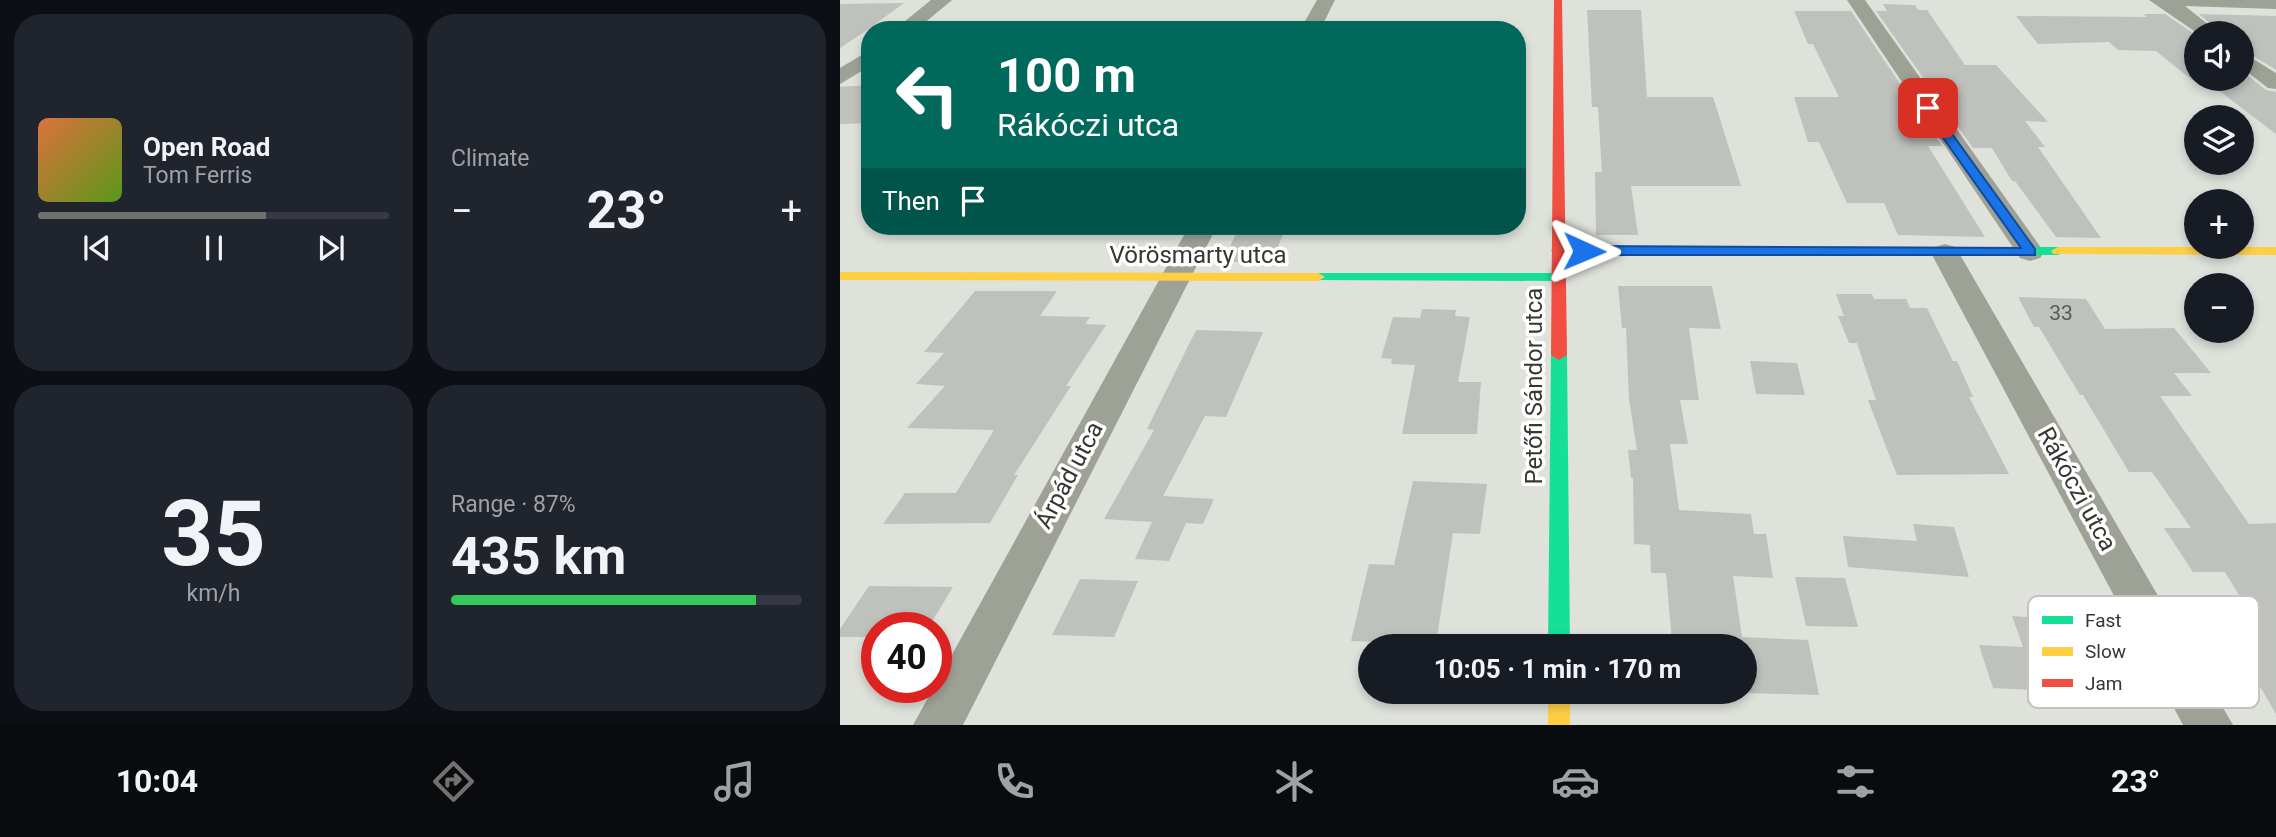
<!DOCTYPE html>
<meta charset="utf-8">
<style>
body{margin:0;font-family:Roboto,sans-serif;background:#20242c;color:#f1f3f6;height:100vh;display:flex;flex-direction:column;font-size:26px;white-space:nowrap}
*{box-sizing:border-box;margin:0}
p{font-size:23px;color:#9ea1a6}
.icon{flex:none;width:38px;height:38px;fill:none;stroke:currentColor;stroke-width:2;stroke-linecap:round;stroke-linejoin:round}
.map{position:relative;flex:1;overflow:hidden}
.drawer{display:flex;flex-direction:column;gap:14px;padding:14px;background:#0d0f14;width:840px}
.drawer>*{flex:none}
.top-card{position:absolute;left:21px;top:21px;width:665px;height:214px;border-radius:28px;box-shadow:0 4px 10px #0003;background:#00695c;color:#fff;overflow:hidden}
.buttons{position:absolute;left:1344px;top:21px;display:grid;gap:14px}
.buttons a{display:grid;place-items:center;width:70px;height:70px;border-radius:50%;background:#171b24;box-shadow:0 4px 10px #0003;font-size:35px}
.speed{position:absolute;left:21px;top:612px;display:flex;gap:14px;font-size:35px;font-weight:700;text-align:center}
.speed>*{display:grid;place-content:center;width:91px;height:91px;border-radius:50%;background:#171b24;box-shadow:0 4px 10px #0003;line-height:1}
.speed .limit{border:10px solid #d22;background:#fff;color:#111}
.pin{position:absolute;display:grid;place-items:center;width:60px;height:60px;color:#fff;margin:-30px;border-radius:14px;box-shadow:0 4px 10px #0006}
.me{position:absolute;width:77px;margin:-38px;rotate:91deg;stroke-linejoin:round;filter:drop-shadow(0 0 5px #0008)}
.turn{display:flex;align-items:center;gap:24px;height:147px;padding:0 21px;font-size:32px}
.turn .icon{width:91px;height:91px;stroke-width:2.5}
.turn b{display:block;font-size:49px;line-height:60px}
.then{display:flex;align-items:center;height:66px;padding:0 21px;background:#0003;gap:14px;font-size:26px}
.big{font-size:52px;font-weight:700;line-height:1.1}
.drawer .card{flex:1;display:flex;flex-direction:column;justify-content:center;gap:10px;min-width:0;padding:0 24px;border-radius:28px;background:#20242c}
.drawer .dial{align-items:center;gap:0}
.dial b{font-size:91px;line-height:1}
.song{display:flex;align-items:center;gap:21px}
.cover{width:84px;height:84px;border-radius:10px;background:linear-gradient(135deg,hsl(20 70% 55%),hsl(90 70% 35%))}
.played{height:7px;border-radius:4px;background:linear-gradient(90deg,#71726e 65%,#363941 65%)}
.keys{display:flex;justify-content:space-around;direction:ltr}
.heat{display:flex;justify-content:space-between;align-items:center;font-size:38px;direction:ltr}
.charge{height:10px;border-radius:5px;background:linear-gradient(90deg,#34c759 87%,#363941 0)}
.drawer .tiles{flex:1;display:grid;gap:14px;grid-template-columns:repeat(2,1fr)}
.trip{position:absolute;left:518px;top:634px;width:399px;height:70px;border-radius:35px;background:#171b24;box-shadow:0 4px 10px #0003;font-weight:700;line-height:70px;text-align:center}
.tab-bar{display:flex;height:112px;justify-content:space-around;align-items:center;background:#090b0e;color:#9ea1a6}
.tab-bar .icon{width:49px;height:49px}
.tab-bar .active{color:#71726e}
.tab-bar b{font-size:32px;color:#f1f3f6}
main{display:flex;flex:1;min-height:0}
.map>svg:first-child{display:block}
.building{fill:#bfc1bc}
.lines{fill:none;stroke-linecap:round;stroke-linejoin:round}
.street{fill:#9ea296;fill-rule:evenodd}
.fast{fill:#16e098;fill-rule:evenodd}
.slow{fill:#ffcf43;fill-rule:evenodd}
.jam{fill:#f24e42;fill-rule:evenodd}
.route{fill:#1a73e8;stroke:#114b97;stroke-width:2}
.labels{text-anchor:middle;stroke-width:7;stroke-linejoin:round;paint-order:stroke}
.number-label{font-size:21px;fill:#585a55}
.street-label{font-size:24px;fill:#363733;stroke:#fff}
.key{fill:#fff;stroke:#c3c3c2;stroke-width:2}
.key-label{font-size:19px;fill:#363733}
</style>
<main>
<section class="drawer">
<div class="tiles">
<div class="card">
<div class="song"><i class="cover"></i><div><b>Open Road</b><p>Tom Ferris</p></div></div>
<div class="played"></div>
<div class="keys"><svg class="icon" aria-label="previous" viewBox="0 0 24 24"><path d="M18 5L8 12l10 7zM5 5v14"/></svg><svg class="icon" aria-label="pause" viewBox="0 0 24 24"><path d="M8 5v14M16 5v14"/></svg><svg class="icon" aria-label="next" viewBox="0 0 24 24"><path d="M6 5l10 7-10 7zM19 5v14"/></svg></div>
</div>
<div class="card"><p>Climate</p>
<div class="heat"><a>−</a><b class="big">23°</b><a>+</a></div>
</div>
<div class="card dial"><b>35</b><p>km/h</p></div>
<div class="card"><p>Range · 87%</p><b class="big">435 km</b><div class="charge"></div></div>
</div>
</section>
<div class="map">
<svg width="1436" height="725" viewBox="0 0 1436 725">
<rect width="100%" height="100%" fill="#dfe1db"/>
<g class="building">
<polygon points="64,3 27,30 0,48 0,4"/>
<polygon points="1043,4 1075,5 1078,10 1087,10 1125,65 1156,65 1208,122 1185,121 1205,147 1198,147 1261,238 1216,237 1175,181 1172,181 1152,148 1133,148 1036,11 1047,11"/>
<polygon points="747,10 801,10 807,97 873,97 901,186 791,186 798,235 756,235 755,172 762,172 758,107 752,107"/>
<polygon points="954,11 1011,11 1102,146 1088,146 1145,237 1058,235 1044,203 1007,203 979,142 968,142 954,97 999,97 973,44 968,44"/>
<polygon points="1303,14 1325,14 1356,35 1356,79 1402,79 1402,71 1426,90 1436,92 1436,134 1365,80 1352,80 1316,51 1278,50 1269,42 1198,44 1176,16 1307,17"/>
<polygon points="1359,14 1436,16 1436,70 1402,49 1402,33 1381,33"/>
<polygon points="30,85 30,123 0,124 0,87"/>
<polygon points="398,229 445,229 432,262 383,262"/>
<polygon points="778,286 872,286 881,329 849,328 859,400 840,400 848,444 830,444 839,510 911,514 914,534 926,534 933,578 893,576 902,637 968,640 979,695 838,691 905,691 905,646 801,646 801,641 832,642 826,573 811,573 810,545 794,544 793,478 791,478 788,450 797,450 789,399 786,328 782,328"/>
<polygon points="135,291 217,291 200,316 250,317 245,324 266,325 226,386 231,386 174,475 178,475 150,523 43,524 65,493 116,493 154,430 67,428 105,386 76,384 104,353 84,352"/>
<polygon points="996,294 1032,294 1034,299 1066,299 1070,308 1087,308 1113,361 1117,361 1133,397 1129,397 1169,474 1057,475 1028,400 1036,400 1017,343 1009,343 998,316 1004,316"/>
<polygon points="1178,297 1246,299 1265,329 1334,328 1371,373 1334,373 1352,396 1320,396 1409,524 1436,523 1436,714 1386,628 1420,630 1385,572 1353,572 1324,528 1351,528 1312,472 1289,472 1243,395 1240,395 1199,327 1194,327"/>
<polygon points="582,309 616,310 615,316 630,317 618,382 641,382 637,434 562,434 575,365 551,364 552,359 541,358 553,317 580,318"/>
<polygon points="356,330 423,332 386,417 365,416 323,496 374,499 363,524 346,523 329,561 295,559 312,522 264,519 314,430 307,429"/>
<polygon points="910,361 957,363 965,395 916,394"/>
<polygon points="573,481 647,484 640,534 613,533 596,644 511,641 529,564 554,565"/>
<polygon points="1073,524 1114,527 1129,577 1008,567 1003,536 1077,541"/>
<polygon points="955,577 1005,578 1018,627 966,626"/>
<polygon points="240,579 298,581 274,637 212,635"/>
<polygon points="29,586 113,587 88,628 37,628 37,637 0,637 0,629"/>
<polygon points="1172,616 1217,619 1223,635 1249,636 1275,694 1153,688 1139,645 1183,647"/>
</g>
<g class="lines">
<g class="street">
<polygon points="91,0 112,0 76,30 54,30"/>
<polygon points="477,0 495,0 480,30 460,30"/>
<polygon points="1007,0 1025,0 1204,252 1200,258 1190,261 1180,258"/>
<polygon points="1309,0 1436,0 1436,9 1345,6 1379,33 1357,33"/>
<polygon points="30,50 30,66 0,84 0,68"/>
<polygon points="1402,52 1436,73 1436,89 1428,88 1402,68"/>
<polygon points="349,226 377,226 123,725 73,725"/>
<polygon points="1105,244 1115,247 1119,253 1393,725 1343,725 1091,253 1095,247"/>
</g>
<g class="fast">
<polygon points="718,246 1218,247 1225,251 1218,255 713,253 711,250"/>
<polygon points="478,273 716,273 723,277 716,281 473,280 471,277 473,274"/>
<polygon points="719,350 727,355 730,646 708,646 711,355"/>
</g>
<g class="slow">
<polygon points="1218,247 1436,247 1436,255 1213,254 1211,251"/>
<polygon points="0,272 478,273 485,277 478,281 0,280"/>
<rect x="708" y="691" width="22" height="34"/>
</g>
<polygon class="jam" points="714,0 722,0 727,355 719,360 711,355"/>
</g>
<polygon class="route" points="1084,106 1092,106 1195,249 1195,255 744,255 737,251 744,246 1181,248 1082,108"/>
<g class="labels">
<g class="number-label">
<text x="1221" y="320">33</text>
</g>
<g class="street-label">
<text x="358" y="263">Vörösmarty utca</text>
<text transform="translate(694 386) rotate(-90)" y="8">Petőfi Sándor utca</text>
<text transform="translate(229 475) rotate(-62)" y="8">Árpád utca</text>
<text transform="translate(1237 489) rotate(61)" y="8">Rákóczi utca</text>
</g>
</g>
<rect x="1188" y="596" width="231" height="112" rx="10" class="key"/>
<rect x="1202" y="616" width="31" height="8" fill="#16e098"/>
<rect x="1202" y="647" width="31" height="9" fill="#ffcf43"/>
<rect x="1202" y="679" width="31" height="8" fill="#f24e42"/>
<g class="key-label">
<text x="1245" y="627">Fast</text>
<text x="1245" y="658">Slow</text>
<text x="1245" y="690">Jam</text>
</g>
</svg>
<div class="buttons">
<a><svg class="icon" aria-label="sound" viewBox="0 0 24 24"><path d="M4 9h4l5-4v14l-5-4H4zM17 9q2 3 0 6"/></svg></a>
<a><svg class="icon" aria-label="layers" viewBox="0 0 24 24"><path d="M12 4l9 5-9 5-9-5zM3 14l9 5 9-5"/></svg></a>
<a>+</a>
<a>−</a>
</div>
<div class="speed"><div class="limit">40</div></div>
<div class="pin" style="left:1088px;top:108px;background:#d93025"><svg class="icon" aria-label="arrive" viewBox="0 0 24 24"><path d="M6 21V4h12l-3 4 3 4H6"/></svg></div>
<svg class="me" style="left:744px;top:251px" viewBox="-20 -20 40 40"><path d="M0-17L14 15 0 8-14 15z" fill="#1a73e8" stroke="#fff" stroke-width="4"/></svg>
<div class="trip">10:05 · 1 min · 170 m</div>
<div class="top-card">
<div class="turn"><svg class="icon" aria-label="left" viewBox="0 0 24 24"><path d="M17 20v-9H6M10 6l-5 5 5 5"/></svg><div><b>100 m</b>Rákóczi utca</div></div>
<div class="then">Then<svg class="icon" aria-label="arrive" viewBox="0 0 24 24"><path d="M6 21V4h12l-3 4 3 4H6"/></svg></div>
</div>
</div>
</main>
<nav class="tab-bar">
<b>10:04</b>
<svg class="icon active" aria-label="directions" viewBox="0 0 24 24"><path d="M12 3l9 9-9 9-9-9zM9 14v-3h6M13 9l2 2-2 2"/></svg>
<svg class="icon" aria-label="music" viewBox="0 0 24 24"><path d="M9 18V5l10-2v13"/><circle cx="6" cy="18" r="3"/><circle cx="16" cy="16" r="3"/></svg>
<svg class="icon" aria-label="phone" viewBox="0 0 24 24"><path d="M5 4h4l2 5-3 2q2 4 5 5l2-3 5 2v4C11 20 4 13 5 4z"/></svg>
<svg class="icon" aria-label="climate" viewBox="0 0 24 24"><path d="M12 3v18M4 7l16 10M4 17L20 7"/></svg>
<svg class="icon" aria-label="car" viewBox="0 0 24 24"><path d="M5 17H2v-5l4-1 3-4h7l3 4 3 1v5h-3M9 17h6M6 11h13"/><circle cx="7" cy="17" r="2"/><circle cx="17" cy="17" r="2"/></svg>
<svg class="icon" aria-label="filters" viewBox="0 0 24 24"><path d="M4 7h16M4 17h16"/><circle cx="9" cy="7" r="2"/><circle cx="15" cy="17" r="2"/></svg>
<b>23°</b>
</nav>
